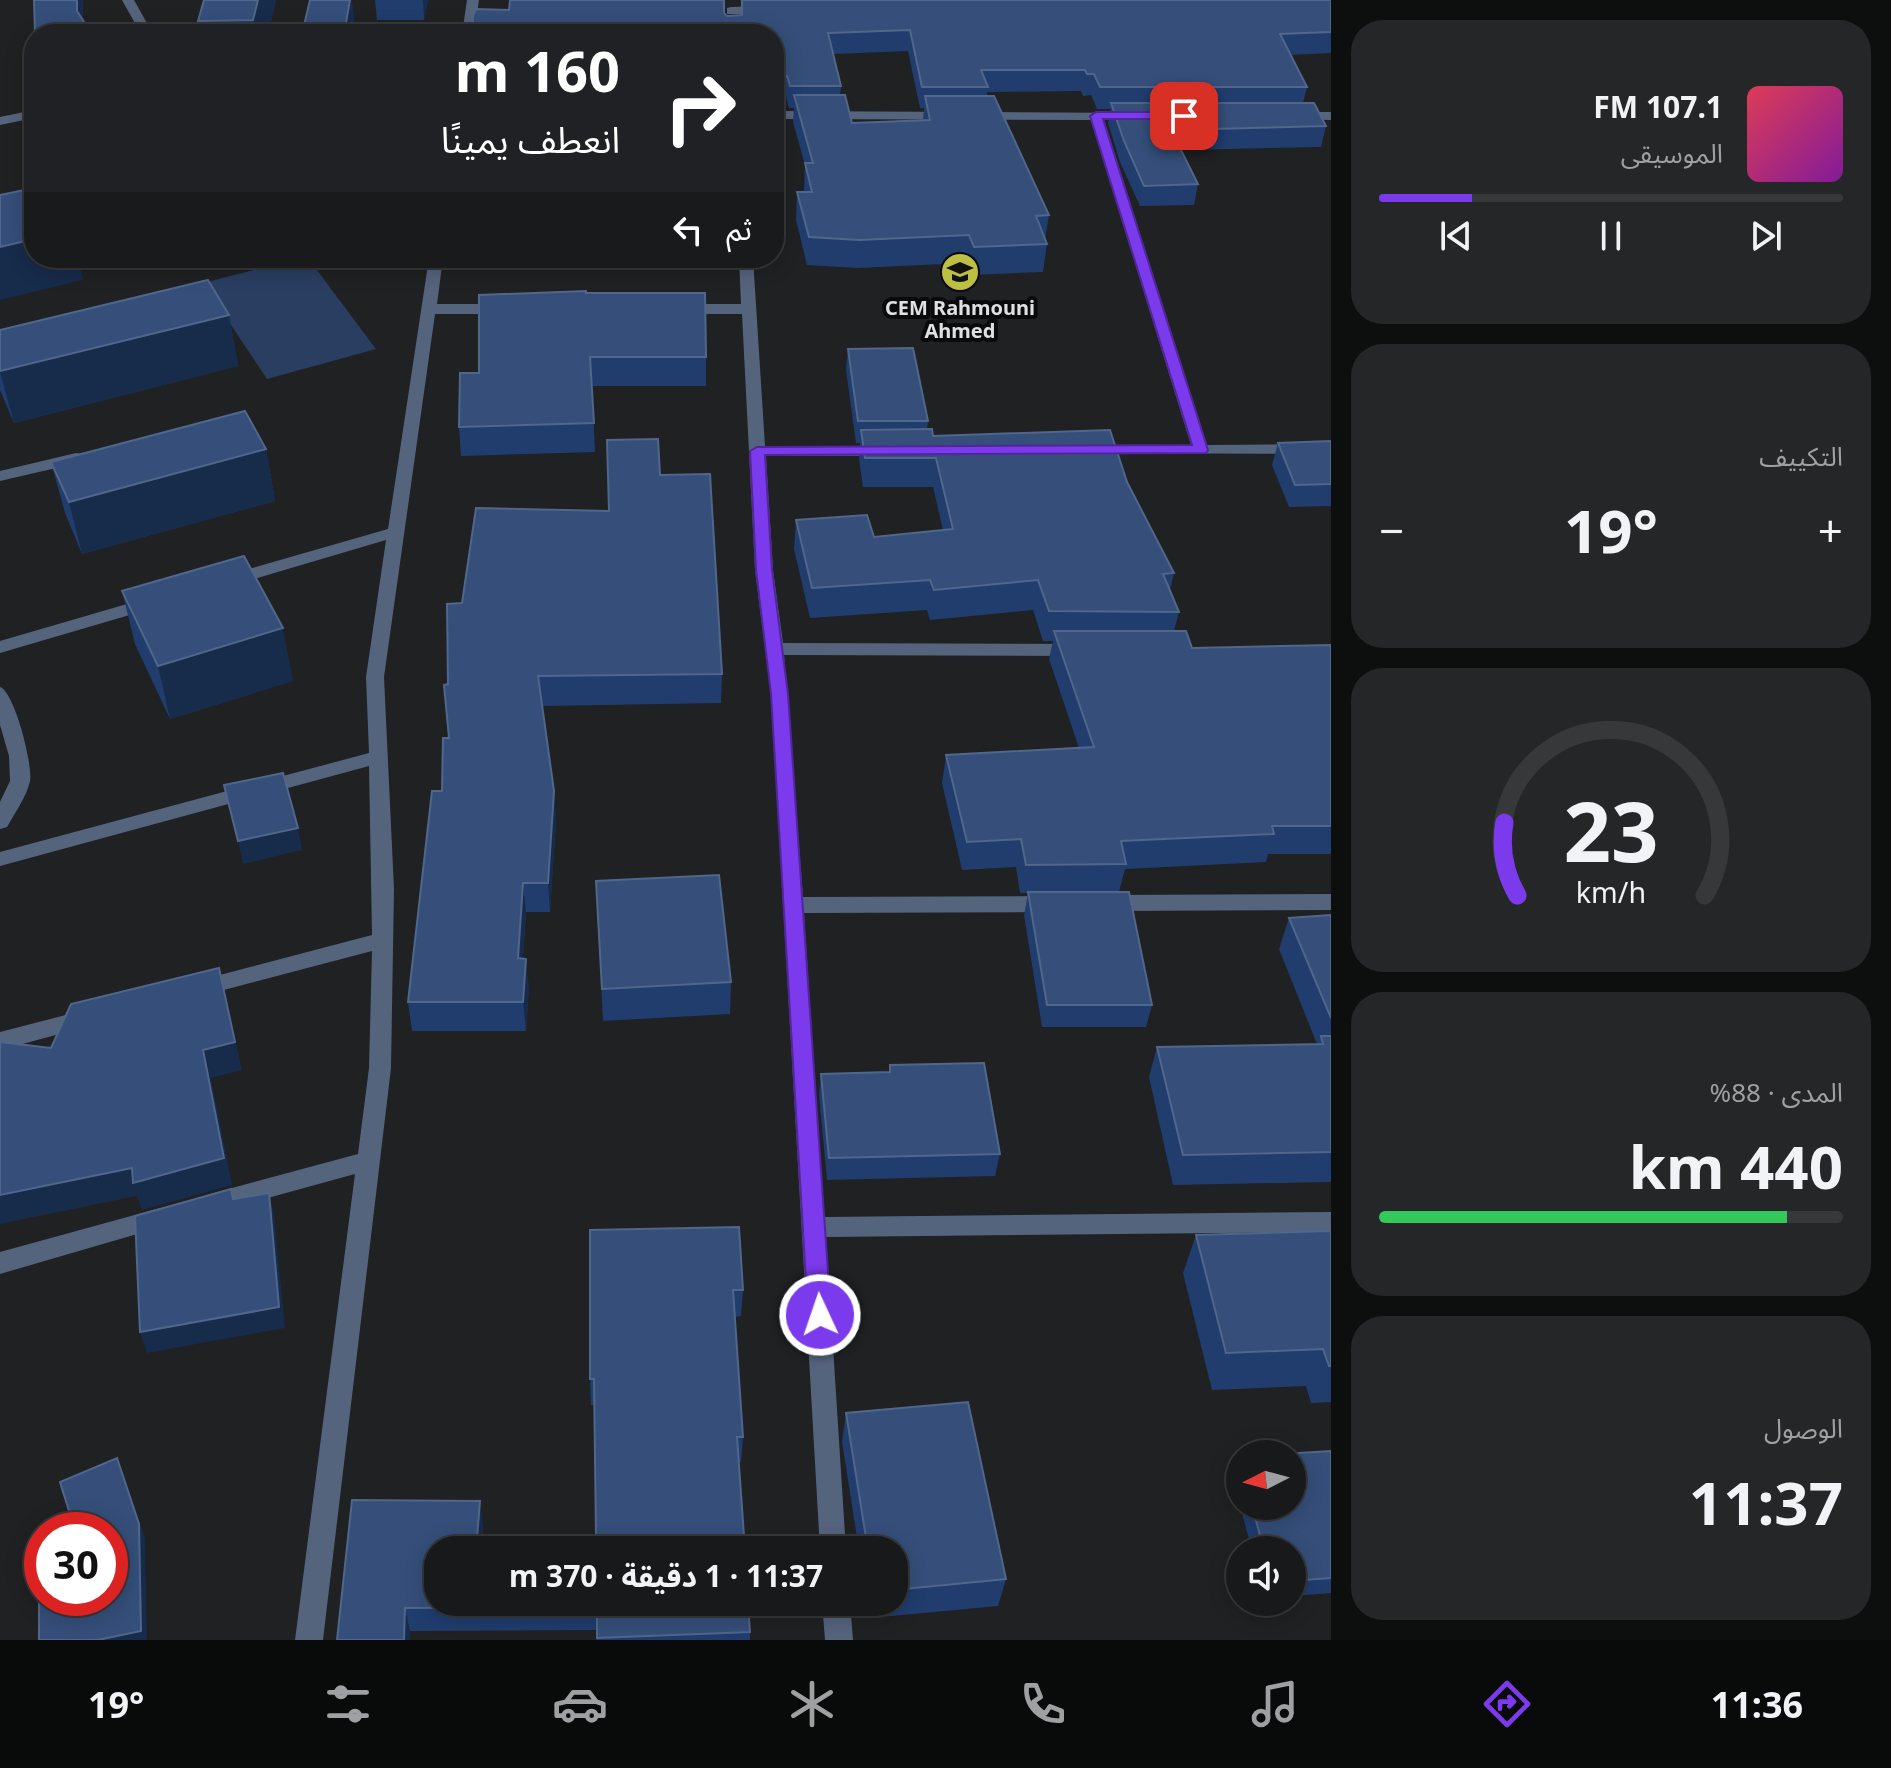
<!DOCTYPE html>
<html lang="ar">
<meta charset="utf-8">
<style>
body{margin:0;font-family:"Noto Sans","Noto Sans Arabic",sans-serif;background:#242627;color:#f1f3f6;direction:rtl;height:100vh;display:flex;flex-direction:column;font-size:30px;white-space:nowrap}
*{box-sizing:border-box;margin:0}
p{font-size:26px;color:#9ea0a2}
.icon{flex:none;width:44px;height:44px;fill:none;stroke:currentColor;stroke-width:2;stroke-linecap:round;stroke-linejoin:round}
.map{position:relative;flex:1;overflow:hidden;direction:ltr}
.panel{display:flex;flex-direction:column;gap:20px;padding:20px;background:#0d0e0e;width:560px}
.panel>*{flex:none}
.hud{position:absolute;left:24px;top:24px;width:760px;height:244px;border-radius:32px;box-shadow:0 4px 20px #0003,0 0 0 2px #363839;direction:rtl;background:#202124;color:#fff;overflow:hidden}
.needle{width:52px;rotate:264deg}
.controls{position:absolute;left:1226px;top:1440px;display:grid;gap:16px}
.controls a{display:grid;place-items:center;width:80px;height:80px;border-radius:50%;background:#17191a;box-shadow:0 4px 20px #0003,0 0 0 2px #363839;font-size:40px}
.speed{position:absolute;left:24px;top:1512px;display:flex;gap:16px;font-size:40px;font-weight:700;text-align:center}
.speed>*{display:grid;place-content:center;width:104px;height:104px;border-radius:50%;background:#17191a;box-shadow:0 4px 20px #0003,0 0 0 2px #363839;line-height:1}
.speed .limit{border:12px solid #d22;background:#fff;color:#111}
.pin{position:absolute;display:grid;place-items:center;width:68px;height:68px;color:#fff;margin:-34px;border-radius:16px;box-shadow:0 4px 12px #0006}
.me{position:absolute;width:88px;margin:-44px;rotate:357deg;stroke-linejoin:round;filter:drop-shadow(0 0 6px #0008)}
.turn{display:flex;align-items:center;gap:28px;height:168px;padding:0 32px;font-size:36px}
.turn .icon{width:104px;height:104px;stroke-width:2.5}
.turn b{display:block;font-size:56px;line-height:68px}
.then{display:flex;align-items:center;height:76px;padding:0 32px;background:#0003;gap:16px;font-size:30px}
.big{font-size:60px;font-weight:700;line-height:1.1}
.panel .card{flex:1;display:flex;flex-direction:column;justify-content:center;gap:12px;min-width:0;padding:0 28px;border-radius:32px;background:#242627}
.panel .dial{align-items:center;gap:0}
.dial svg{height:208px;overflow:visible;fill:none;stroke:#363839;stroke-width:7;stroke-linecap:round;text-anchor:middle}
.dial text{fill:#f1f3f6;stroke:none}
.song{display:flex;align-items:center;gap:24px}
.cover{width:96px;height:96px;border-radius:12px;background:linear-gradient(135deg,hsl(350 70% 55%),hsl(290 70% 35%))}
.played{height:8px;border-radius:4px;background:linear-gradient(90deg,#7c3aed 20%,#363839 20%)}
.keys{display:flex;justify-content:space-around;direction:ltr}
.heat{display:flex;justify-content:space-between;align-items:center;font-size:44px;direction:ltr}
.charge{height:12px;border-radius:6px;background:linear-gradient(90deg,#34c759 88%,#363839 0)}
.trip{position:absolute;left:424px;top:1536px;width:484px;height:80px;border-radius:32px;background:#17191a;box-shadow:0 4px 20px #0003,0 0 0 2px #363839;font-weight:700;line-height:80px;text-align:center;direction:rtl}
.tab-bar{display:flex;height:128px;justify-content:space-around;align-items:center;background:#090a0a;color:#9ea0a2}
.tab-bar .icon{width:56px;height:56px}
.tab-bar .on{color:#7c3aed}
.tab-bar b{font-size:36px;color:#f1f3f6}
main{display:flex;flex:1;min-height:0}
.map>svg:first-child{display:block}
.green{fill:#293e61}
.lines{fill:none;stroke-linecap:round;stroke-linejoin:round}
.street{fill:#55647d;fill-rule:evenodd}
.wall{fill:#203d6e;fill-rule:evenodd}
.shaded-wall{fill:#172b4b}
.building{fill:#354f7a;stroke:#50668a;stroke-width:2}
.route{fill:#7c3aed;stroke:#51269a;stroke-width:2}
.labels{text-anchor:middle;stroke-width:8;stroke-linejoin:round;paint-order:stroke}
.far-poi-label{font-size:20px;font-weight:bold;fill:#dfe0e2;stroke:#0a0a0b}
</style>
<main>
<section class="panel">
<div class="card">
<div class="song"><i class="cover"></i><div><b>107.1 FM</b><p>الموسيقى</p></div></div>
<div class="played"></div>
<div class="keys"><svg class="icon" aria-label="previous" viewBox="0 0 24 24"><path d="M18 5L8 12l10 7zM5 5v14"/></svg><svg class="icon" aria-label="pause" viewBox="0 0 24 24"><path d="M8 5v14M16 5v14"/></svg><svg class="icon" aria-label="next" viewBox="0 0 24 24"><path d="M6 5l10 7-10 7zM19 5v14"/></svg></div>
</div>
<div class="card"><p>التكييف</p>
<div class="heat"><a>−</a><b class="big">19°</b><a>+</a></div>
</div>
<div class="card dial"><svg viewBox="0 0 100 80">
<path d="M14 69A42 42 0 1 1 86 69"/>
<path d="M14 69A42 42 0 0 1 9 41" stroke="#7c3aed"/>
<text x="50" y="56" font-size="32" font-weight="700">23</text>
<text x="50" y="72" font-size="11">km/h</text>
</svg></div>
<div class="card"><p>المدى · 88%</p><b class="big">440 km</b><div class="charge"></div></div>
<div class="card"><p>الوصول</p><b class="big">11:37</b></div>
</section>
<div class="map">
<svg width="1331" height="1640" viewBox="0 0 1331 1640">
<rect width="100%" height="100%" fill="#1f2123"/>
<polygon class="green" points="302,258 308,258 376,349 267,379 203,283"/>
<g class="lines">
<g class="street">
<polygon points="122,0 134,0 153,34 141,34"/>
<polygon points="467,0 479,0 474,34 462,34"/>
<polygon points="731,7 767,6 773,10 767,14 727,14 727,8"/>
<polygon points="34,110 34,118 0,125 0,117"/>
<polygon points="774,111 1140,113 1142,116 1135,120 1104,120 1207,445 1331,444 1331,454 1085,453 1083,450 1091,445 1191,445 1091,120 774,119"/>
<polygon points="1295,112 1331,112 1331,120 1290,119 1288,116"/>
<polygon points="429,258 443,258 437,304 504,304 512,309 504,314 435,314 384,677 394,889 391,1068 323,1640 295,1640 355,1174 210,1214 202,1211 198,1204 202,1197 210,1194 358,1154 369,1068 372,951 197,997 189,995 186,989 189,983 197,981 372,935 369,766 0,866 0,852 369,753 366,677 386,540 227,587 218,581 221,577 388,529"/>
<polygon points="739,258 753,258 765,446 887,446 895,451 887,456 766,456 773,570 783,643 1075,644 1084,650 1075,656 784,655 803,897 1051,896 1058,898 1061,904 1058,910 1051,912 804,913 824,1217 1331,1212 1331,1232 826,1237 846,1550 820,1550 771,694 755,570 742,314 680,314 672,309 680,304 741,304"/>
<polygon points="76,453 82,454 84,458 82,462 0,481 0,471"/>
<polygon points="151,597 157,599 160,603 157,607 0,653 0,641"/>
<path d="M0,687C14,691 33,764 30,781C27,796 14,814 7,827L0,829V802L10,781L9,756L0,725Z"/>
<polygon points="1331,894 1331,910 1107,911 1100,908 1097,903 1100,898 1107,895"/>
<polygon points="85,1010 93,1013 96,1019 93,1025 0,1050 0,1032"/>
<polygon points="160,1208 168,1211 172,1218 168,1225 0,1274 0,1252"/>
<polygon points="822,1602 850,1602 853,1640 825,1640"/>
</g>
</g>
<g class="wall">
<polygon points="204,0 276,0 268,34 201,34 198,21"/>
<polygon points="375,0 428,0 424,20 377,20"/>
<path d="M740,0H1331V53L1290,55L1307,87L1303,103L1326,126L1321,147L1181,150L1198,184L1194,205L1140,206L1120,162L1108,123L1111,109H1097L1091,95L1083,96L1081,91L987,92V96L1049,215L1045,240L1047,244L1043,272L970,275L966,263L857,268L807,265L796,220L797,192H804L805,165L793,122L794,108H789L786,97L774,98V34L509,10L724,13L727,16L741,15L742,4ZM908,51L920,108H924L923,120L852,123L840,95L841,86L833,54Z"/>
<polygon points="586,293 706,357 706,386 592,386 595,452 461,456 459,427 479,373"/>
<polygon points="229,315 238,366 14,423 0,390 0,330"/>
<polygon points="848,349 928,421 927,429 933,436 1127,482 1174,573 1170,590 1179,612 1174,631 1192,648 1331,645 1331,854 1268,854 1266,862 1125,869 1119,892 1152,1005 1146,1027 1042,1027 1024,915 1028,893 1020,893 1016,867 962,870 942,783 946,755 1079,748 1049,659 1053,641 1043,641 1033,610 930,620 927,610 810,618 794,549 796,520 874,537 943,530 933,487 863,487 859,459 860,443 856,443 846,370"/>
<polygon points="1331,441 1331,506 1289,507 1272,465 1278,443"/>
<polygon points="266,449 275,501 82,554 65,513 51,462"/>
<polygon points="660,475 722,674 721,703 542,706 554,791 556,821 550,912 526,912 523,958 529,987 526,1031 412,1031 408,1002 449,738 448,684 462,603 609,511"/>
<polygon points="122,591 293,681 170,719 135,644"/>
<polygon points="596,881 731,982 730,1014 603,1021"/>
<polygon points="1331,915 1331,1182 1173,1185 1149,1077 1157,1047 1317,1044 1279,949 1289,918"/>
<polygon points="890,1065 1000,1154 995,1176 827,1180 819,1095 821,1074 889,1072"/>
<polygon points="590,1230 743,1290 741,1316 735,1317 743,1437 741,1462 739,1462 750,1632 750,1640 597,1640 597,1630 410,1631 337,1640 483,1525 482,1537 596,1537 594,1405 591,1405 590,1379"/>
<polygon points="1331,1231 1331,1402 1311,1403 1306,1386 1212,1390 1183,1273 1196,1235"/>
<polygon points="846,1413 1006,1579 998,1606 870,1618 867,1602 894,1602 894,1550 859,1550 842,1442"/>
<polygon points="1331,1451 1331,1593 1292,1596 1292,1550 1252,1550 1231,1473 1238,1457 1240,1457 1240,1506 1292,1506"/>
</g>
<g class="shaded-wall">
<polygon points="77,0 83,0 83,34 77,11"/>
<polygon points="258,0 276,0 268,34 255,34 253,20"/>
<polygon points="350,0 352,0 356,34 344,34"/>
<polygon points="423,0 428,0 424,20"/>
<polygon points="34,239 34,258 78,258 83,280 0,300 0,247"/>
<polygon points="229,315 238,366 14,423 0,372"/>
<polygon points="266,449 275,501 82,554 69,502"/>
<polygon points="283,628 293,681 170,719 158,666"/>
<polygon points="554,791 556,821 550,912 548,883"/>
<polygon points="298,828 302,850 243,864 238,841"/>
<polygon points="523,883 526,912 521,987 518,958"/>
<polygon points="526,959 529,987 526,1031 523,1002"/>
<polygon points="219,968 242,1070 211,1078 232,1185 142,1210 137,1196 0,1224 0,1195 203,1050"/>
<polygon points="269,1193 274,1214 285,1328 147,1353 140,1332"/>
<polygon points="117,1458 145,1538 147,1640 98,1640"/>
<polygon points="480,1501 483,1525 481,1550 477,1538"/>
<polygon points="405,1608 410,1631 410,1640 404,1640"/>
</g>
<g class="building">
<polygon points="34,0 77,0 77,11 92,34 35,34"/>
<polygon points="204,0 258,0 253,20 198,21"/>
<polygon points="310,0 350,0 344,34 302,34"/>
<polygon points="510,0 724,0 724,13 727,16 742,15 742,0 1331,0 1331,32 1280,34 1307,87 1100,87 1094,74 1087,74 1085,70 981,70 988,87 922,87 910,30 828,33 841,86 790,86 787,76 774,76 774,34 473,34 473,16 476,9 509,10"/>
<polygon points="794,95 845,95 852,123 930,120 925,96 994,96 1049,215 1036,216 1047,244 974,247 969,235 859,240 809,237 797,192 812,192 805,163 813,163"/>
<polygon points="1111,103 1314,103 1326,126 1171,130 1198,184 1144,186 1124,141"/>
<polygon points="34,188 34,239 0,247 0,195"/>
<polygon points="208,280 229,315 0,371 0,330"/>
<polygon points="586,291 586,293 705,293 706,357 590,357 594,423 459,427 460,373 479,373 479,295"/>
<polygon points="913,348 928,421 858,421 848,349"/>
<polygon points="245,411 266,449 69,502 51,462"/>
<polygon points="932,429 933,436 1110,430 1127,482 1174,573 1163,574 1179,612 1049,611 1038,580 934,590 930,580 812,588 796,520 867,515 874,537 953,529 936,458 865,458 861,430"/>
<polygon points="658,439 660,475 710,474 722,674 538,676 554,791 548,883 523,883 518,958 526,959 523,1002 408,1002 432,791 442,791 443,738 449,738 444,685 448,684 447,604 462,603 476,508 609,511 607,440"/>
<polygon points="1331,441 1331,484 1295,485 1278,443"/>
<polygon points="244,556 283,628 158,666 122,591"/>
<polygon points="1054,631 1186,631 1192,648 1331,645 1331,826 1272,826 1274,834 1121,841 1126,864 1026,865 1021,839 967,842 946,755 1094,747"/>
<polygon points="283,773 298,828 238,841 224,785"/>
<polygon points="719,875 731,982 602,989 596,881"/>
<polygon points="1028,892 1129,892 1152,1005 1047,1005"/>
<polygon points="1331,915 1331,1018 1289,918"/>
<polygon points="219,968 235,1042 203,1050 224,1158 133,1183 132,1168 0,1195 0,1042 51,1048 71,1004"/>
<polygon points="1321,1036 1331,1036 1331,1152 1183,1155 1157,1047 1323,1044"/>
<polygon points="984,1063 1000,1154 829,1158 821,1074 890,1072 890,1065"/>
<polygon points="231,1189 233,1199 269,1193 279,1307 140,1332 135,1216"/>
<polygon points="739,1227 743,1290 733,1290 743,1437 737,1437 745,1550 438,1550 438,1602 748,1602 750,1632 597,1638 597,1607 405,1608 404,1640 337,1640 352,1500 480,1501 477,1538 596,1537 594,1379 590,1379 590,1230"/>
<polygon points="1331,1231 1331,1366 1329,1366 1323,1349 1226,1353 1196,1235"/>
<polygon points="968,1402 1006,1579 894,1590 894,1550 868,1550 846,1413"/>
<polygon points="1331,1451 1331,1578 1292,1581 1292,1550 1264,1550 1252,1506 1292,1506 1292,1454 1282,1454"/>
<polygon points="117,1458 139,1524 141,1631 98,1640 39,1640 39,1603 66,1598 110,1598 110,1530 75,1530 60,1482"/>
</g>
<polygon class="route" points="1096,112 1184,112 1190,116 1184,119 1103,119 1208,450 1206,453 765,455 772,570 788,694 831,1315 828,1322 820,1325 812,1322 808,1315 771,694 756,570 750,451 757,447 1192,445 1090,116"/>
<defs>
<g id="school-disc" transform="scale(2)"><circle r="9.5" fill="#bdbf43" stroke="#0a0a0b"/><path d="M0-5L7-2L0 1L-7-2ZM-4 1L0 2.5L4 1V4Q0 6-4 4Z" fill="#111"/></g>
</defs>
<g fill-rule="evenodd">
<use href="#school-disc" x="960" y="272"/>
</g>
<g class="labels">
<g class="far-poi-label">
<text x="960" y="315">CEM Rahmouni<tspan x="960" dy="23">Ahmed</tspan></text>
</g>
</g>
</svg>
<div class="controls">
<a><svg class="needle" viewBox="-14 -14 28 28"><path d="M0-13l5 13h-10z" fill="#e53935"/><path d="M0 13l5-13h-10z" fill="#9ea0a2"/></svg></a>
<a><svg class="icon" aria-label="sound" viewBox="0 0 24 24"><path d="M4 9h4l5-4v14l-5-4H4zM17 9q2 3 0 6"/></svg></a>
</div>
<div class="speed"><div class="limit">30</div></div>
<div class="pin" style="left:1184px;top:116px;background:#d93025"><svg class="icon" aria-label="arrive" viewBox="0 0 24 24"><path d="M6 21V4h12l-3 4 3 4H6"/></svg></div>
<svg class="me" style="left:820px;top:1315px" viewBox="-20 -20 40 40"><circle r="17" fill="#7c3aed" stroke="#fff" stroke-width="3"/><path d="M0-11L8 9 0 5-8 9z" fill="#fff"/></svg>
<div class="trip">11:37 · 1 دقيقة · 370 m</div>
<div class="hud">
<div class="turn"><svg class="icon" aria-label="right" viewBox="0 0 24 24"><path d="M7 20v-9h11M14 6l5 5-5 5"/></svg><div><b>160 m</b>انعطف يمينًا</div></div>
<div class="then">ثم<svg class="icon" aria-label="left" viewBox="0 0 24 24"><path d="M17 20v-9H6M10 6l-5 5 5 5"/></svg></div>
</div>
</div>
</main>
<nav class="tab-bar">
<b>11:36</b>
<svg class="icon on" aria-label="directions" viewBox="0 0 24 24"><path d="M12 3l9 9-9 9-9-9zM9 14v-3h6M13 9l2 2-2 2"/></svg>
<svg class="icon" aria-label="music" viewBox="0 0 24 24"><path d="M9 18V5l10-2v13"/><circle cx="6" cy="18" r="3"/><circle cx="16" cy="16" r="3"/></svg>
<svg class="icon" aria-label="phone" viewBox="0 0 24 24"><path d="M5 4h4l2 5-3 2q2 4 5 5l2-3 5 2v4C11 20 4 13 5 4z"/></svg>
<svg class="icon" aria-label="climate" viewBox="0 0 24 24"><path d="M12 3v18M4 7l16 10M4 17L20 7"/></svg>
<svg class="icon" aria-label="car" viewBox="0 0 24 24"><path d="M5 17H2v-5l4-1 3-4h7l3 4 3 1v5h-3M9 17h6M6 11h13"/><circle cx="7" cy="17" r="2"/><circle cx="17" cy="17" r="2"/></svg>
<svg class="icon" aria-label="filters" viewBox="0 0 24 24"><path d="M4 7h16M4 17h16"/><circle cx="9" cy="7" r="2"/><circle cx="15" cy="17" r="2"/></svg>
<b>19°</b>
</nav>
